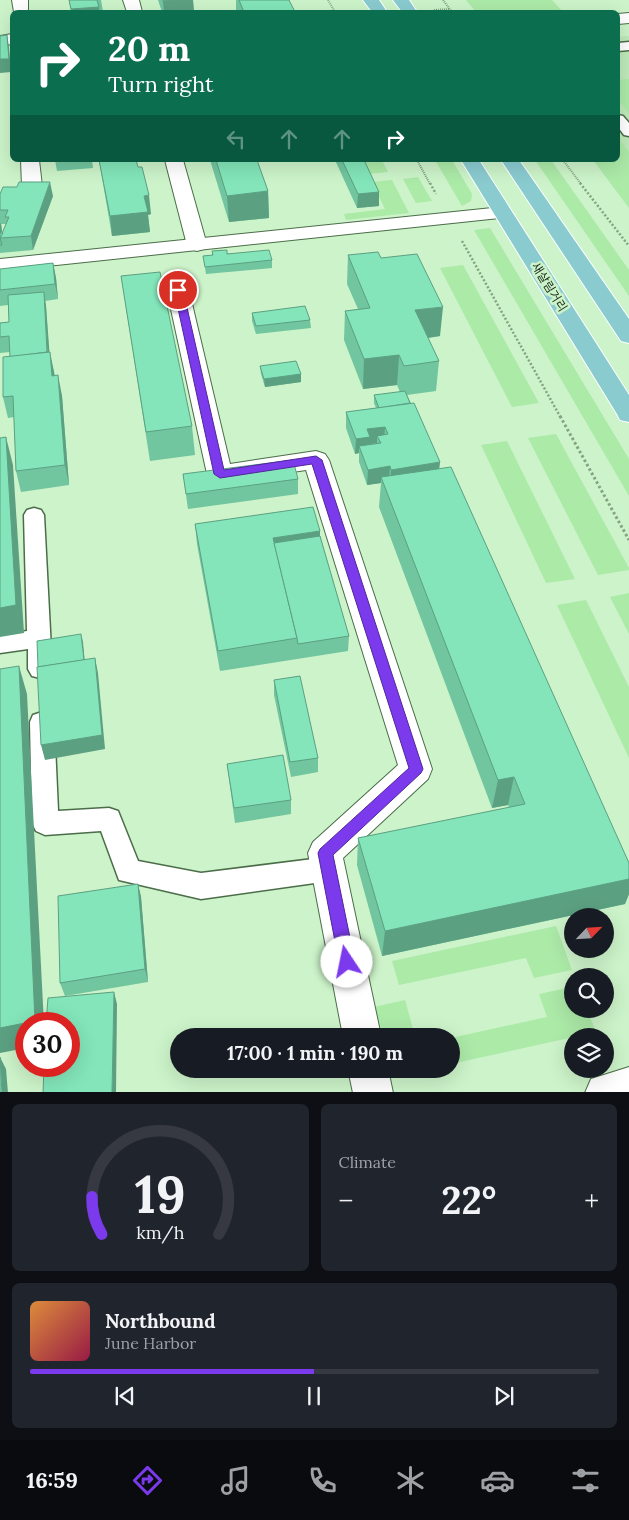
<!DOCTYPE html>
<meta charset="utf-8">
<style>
body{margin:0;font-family:Lora,"Noto Sans KR",serif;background:#20242c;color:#f1f3f6;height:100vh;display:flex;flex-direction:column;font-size:19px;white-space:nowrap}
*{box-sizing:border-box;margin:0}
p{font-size:16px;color:#9ea1a6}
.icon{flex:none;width:28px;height:28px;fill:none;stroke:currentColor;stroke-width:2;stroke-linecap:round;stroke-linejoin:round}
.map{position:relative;height:1092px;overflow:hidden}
.drawer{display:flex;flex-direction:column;gap:12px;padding:12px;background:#0d0f14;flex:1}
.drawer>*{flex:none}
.guide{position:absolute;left:10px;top:10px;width:610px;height:152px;border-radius:8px;box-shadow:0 5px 20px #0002;background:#0b6e4f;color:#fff;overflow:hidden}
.needle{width:32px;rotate:65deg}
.buttons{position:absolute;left:564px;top:908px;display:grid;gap:10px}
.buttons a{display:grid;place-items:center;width:50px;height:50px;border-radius:50%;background:#171b24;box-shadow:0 5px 20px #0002;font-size:25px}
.speed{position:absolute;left:15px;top:1012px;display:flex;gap:10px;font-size:25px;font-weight:700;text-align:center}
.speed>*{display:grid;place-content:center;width:65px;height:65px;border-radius:50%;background:#171b24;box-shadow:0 5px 20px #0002;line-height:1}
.speed .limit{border:8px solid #d22;background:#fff;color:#111}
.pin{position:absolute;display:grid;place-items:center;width:42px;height:42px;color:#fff;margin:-21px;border:2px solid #fff;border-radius:50%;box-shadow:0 1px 5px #0007}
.me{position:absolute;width:55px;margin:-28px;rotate:349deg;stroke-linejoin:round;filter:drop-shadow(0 0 4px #0008)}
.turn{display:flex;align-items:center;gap:18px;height:105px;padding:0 15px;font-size:22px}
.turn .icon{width:65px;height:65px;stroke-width:2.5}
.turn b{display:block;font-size:35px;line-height:42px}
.lanes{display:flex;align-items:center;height:48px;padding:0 15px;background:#0003;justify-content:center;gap:25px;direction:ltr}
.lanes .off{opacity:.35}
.big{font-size:38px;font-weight:700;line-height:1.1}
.drawer .tile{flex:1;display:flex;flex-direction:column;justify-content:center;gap:8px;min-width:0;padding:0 18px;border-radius:8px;background:#20242c}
.drawer .dial{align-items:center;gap:0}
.dial svg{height:130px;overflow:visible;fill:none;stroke:#363941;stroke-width:7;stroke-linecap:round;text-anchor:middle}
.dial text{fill:#f1f3f6;stroke:none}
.song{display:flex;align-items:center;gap:15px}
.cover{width:60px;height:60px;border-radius:8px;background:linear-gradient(135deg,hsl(30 70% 55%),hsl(340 70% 35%))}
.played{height:5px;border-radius:2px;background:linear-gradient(90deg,#7c3aed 50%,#363941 50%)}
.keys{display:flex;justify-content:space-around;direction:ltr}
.heat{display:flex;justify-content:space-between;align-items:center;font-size:28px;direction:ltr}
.drawer .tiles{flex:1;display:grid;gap:12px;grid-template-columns:1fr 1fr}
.tile:last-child{grid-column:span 2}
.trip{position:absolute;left:170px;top:1028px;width:290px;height:50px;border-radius:25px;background:#171b24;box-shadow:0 5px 20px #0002;font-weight:700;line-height:50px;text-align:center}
.dock{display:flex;height:80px;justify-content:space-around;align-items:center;background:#090b0e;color:#9ea1a6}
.dock .icon{width:35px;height:35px}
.dock .active{color:#7c3aed}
.dock b{font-size:22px;color:#f1f3f6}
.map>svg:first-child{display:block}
.built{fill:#beeaba}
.green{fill:#aceaa8}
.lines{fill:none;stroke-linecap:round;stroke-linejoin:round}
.service-casing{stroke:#4b6d49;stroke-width:3}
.minor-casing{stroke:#4b6d49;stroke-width:2}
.tertiary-casing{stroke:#4b6d49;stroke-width:2}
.primary-casing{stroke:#fff;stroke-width:2}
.path-far2{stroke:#85a283;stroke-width:2;stroke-dasharray:1 1;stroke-linecap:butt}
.path-far1{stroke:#85a283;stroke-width:2.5;stroke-dasharray:2 2;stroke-linecap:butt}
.path{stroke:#85a283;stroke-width:3;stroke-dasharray:2.5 2.5;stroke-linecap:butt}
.service{fill:#fff;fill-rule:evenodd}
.minor{fill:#fff;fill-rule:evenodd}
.tertiary{fill:#fff;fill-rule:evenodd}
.primary{fill:#8acbd0;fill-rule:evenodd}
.wall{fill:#71c59f;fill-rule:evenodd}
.shaded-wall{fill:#5ca082}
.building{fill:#83e5b9;stroke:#5ca082}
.route{fill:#7c3aed;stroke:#51269a}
.labels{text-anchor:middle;stroke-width:5;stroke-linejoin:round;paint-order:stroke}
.far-street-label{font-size:12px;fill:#1d2c1c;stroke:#ccf3c9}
</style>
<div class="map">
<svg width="629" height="1093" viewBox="0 0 629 1093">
<rect width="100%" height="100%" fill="#ccf3c9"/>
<polygon class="built" points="629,36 629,172 618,157 618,37"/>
<g class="green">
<polygon points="466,0 552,0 563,12 476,12"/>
<polygon points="629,79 629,113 618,100 618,80"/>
<polygon points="618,138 629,152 629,208 593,160 618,160"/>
<polygon points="361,160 382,160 388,172 368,174"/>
<polygon points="435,160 452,160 472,194 471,201 462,206"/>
<polygon points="535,160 551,160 629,270 629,296"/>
<polygon points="418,177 432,201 416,203 403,179"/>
<polygon points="392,180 409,213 346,220 344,214 385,209 372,182"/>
<polygon points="490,228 629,459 629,496 474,230"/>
<polygon points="463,265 539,403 512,407 440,268"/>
<polygon points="556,434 629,568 629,570 598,575 528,438"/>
<polygon points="507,441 575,579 546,583 481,445"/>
<polygon points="629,593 629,634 610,597"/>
<polygon points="586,600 629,687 629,758 557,605"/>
<polygon points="556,926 572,970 534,978 526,958 399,985 392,961"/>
<polygon points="572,987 572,1009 587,1009 596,1032 451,1064 451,1038 547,1017 539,994"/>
<polygon points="405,1000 415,1036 384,1036 374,1007"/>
</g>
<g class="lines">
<g class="service-casing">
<g id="service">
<polygon points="629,42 629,50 618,51 618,43"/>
<polygon points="618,115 623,116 629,123 629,136 624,135 618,127"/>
<polygon points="34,508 41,510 44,515 52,669 48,676 40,678 32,676 28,669 28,649 0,653 0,635 27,631 24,515 27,510"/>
<polygon points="42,712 51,715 54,722 58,811 109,808 118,811 138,861 201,873 329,857 339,860 342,869 339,878 329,881 201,899 119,880 101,831 45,835 36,831 32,823 30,722 33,715"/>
</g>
</g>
<g class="minor-casing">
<g id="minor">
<polygon points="12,0 28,0 28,12 14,12"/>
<polygon points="123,0 139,0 142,12 127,12"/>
<polygon points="12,34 12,44 0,46 0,36"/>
<polygon points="21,160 39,160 42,186 39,190 32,192 25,190 22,186"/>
<polygon points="165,160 183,160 207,245 204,249 197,251 190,249 187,245"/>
<polygon points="178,284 186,286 189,291 230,464 316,451 325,454 329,460 432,769 428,779 343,858 381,1036 343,1036 308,853 313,842 398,765 306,470 220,483 211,480 207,474 167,291 170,286"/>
<polygon points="348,1069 388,1069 393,1093 353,1093"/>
</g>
</g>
<g class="tertiary-casing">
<g id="tertiary">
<polygon points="629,13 629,23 618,24 618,14"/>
<polygon points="502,207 509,209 512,213 509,217 0,271 0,259"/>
<polygon points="629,1067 629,1093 585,1093 591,1079"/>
</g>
</g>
<g class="primary-casing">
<g id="primary">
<polygon points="363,0 379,0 387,12 372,12"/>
<polygon points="393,0 409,0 417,12 402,12"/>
<polygon points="461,160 479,160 629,395 629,422 620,420 617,414"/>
<polygon points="501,160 519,160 629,319 629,343 621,341"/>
</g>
</g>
<g class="path-far2">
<polyline points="328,0 335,12"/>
<polyline points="443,0 452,12"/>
<polyline points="434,10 449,9"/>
<polyline points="417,160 430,184"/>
<polyline points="563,160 581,184"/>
</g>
<g class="path-far1">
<polyline points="430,183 436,194"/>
<polyline points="580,183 629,246"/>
<polyline points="462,241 561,418"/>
</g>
<polyline class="path" points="560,416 629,540"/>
<use href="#service" class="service"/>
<use href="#minor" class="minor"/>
<use href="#tertiary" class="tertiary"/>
<use href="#primary" class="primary"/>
</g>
<g class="wall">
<polygon points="69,0 101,0 103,12 71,12"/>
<polygon points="158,0 193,0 194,12 162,12"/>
<polygon points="236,0 289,0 295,12 236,12"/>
<polygon points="55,160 92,160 93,168 57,171"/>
<polygon points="99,160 151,214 148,215 150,232 112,236"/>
<polygon points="210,160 257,160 268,191 269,218 229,222"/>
<polygon points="335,160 364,160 379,192 379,206 357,208"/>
<path d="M0,194L53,196L33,250L0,253ZM1,224H6L3,233H1L2,231Z"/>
<polygon points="212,251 272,260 272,268 206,274 203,256 212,255"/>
<polygon points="348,255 381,258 440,336 428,338 439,361 436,391 407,395 440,462 439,468 629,863 629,894 625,904 382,956 357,865 358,838 509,808 508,805 492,808 379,507 381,483 367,485 359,462 359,453 355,454 346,428 346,412 376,408 374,403 374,395 400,392 397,385 363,389 344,340 345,311 358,309 347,284"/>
<polygon points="53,263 56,278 58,299 45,301 46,306 49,352 55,376 62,396 69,485 21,492 16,471 14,417 8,418 3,397 10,357 10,352 0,353 0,323 9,322 8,305 0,306 0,269"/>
<polygon points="121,276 192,426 195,455 150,461"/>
<polygon points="252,313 310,320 311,328 256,334 252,321"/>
<polygon points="260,366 301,374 301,382 265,387 261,374"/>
<polygon points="183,474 298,479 298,494 188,509"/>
<polygon points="195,524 320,531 320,536 349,636 348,651 220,671 197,544"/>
<polygon points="274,680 318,758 318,772 291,777 274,695"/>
<polygon points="227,764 291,800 291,814 235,823"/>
<polygon points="138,884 141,897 148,982 65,996 60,983"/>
</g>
<g class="shaded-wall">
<polygon points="177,0 193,0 194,12 164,12 163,1"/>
<polygon points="99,7 99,12 71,12 71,9"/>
<polygon points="7,35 9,48 11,72 0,73 0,59"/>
<polygon points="50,182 53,196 33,250 31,236"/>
<polygon points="268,191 269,218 229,222 227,196"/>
<polygon points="379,192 379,206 357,208 358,194"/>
<polygon points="149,195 151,214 148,215 150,232 112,236 110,216 144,196"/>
<polygon points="1,223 2,231 0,235 0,224"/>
<polygon points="53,263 56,278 58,299 55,284"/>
<polygon points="44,292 46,306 51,373 48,358"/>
<polygon points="443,307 440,336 413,340 415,310"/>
<polygon points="50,352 54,372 56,397 52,376"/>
<polygon points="399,355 397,385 363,389 364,359"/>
<polygon points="301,374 301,382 265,387 264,379"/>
<polygon points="58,375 62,396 69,485 65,465"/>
<polygon points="385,427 384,442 377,436 377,443 370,444 369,452 359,446 359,453 355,454 356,439 367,429"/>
<polygon points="6,437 13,465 24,633 0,637 0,608"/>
<polygon points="440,462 438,478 390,485 391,470"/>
<polygon points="390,466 389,482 381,477 381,483 367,485 368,470"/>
<polygon points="320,531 320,551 276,558 273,538"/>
<polygon points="81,634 83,642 86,675 84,667"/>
<polygon points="95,658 98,673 105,749 45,760 41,745"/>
<polygon points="19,666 27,694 44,1024 26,1024 26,1048 0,1053 0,1028"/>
<polygon points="514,777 508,805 492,808 498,780"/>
<polygon points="629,879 629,894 625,904 382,956 385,931"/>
<polygon points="138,884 141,897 148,982 145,969"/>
<polygon points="114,992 117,1004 116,1093 112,1093"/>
<polygon points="0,1057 6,1069 8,1093 2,1093"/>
</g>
<g class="building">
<polygon points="69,0 97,0 99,7 71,9"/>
<polygon points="163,0 177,0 163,1"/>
<polygon points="239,0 289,0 295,12 244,12"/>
<polygon points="7,35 9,59 0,59 0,36"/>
<polygon points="99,160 136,160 138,167 142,167 149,195 144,196 148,212 110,216"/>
<polygon points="216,160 257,160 268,191 227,196"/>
<polygon points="342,160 364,160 379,192 358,194"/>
<polygon points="19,182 50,182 31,236 0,238 9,217 5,217 8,210 0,210 0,194 3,187 17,187"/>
<polygon points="0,233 3,233 0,238 2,245 0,245"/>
<polygon points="227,250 227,254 269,250 272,260 205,267 203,256 213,255 212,251"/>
<polygon points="378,252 381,258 417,254 443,307 415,310 439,361 404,366 399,355 364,359 345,311 370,308 348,255"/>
<polygon points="53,263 55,284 0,290 0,269"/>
<polygon points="160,272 192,426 146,432 121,276"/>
<polygon points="44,292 47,352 10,357 9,336 0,337 0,323 9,322 8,295"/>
<polygon points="305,306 310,320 256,326 252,313"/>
<polygon points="50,352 52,376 58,375 65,465 16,471 13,396 3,397 3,357"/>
<polygon points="296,361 301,374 264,379 260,366"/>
<polygon points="405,391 410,403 379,408 374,395"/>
<polygon points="414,403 440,462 391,470 390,466 368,470 359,446 381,443 377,436 388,434 385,427 367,429 370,437 356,439 346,412"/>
<polygon points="6,437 16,605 0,608 0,438"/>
<polygon points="293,460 298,479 186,494 183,474"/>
<polygon points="451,467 629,863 629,879 385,931 358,838 525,804 514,777 498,780 381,477"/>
<polygon points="313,507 320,531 273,538 297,638 218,651 195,524"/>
<polygon points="320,536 349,636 298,644 297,638 274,543"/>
<polygon points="81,634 84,660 38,667 37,641"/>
<polygon points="95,658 102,735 41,745 37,667"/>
<polygon points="19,666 35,1021 0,1028 0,669"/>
<polygon points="300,676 318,758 290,762 274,680"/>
<polygon points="283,755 291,800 234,808 227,764"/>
<polygon points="138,884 145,969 60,983 58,896"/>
<polygon points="114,992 112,1093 43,1093 44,1066 69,1066 69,1024 46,1024 48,998"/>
<polygon points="0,1057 2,1093 0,1093"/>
</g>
<polygon class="route" points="178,288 183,290 224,470 316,456 322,460 423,769 421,773 333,855 355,962 352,967 347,969 341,967 339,962 318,853 320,849 409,768 312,464 220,478 214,474 174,290"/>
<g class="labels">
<g class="far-street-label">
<text transform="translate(549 287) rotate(58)" y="4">새살림거리</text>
</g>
</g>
</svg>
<div class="buttons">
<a><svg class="needle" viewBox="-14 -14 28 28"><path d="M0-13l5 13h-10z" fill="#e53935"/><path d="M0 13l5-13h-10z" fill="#9ea1a6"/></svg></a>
<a><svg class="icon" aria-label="search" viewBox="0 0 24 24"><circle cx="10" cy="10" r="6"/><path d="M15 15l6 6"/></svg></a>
<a><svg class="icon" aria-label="layers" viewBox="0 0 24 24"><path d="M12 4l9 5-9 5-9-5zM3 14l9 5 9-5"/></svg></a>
</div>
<div class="speed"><div class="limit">30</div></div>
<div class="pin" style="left:178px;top:290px;background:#d93025"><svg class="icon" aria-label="arrive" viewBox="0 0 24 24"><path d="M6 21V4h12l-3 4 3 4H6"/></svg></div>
<svg class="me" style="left:347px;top:962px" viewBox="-20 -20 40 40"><circle r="19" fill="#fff"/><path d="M0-13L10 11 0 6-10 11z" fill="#7c3aed"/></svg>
<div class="trip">17:00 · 1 min · 190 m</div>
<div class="guide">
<div class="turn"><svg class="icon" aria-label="right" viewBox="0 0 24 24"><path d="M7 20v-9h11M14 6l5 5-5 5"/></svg><div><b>20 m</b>Turn right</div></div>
<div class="lanes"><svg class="icon off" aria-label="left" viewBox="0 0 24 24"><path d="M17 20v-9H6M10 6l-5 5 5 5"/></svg><svg class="icon off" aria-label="ahead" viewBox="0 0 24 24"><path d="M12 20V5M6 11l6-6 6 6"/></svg><svg class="icon off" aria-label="ahead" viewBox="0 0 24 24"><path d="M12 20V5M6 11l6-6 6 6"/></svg><svg class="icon" aria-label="right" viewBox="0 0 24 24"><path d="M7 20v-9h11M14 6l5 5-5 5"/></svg></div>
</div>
</div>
<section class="drawer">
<div class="tiles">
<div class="tile dial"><svg viewBox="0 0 100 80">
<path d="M14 69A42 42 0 1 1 86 69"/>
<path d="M14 69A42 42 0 0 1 8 46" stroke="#7c3aed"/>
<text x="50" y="56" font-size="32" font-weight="700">19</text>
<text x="50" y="72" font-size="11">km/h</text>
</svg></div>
<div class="tile"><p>Climate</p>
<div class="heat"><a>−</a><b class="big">22°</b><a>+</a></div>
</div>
<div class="tile">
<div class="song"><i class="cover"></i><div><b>Northbound</b><p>June Harbor</p></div></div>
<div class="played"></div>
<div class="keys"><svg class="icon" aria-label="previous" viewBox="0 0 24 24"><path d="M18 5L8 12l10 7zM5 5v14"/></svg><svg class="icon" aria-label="pause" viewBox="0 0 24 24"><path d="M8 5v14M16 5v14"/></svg><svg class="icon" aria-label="next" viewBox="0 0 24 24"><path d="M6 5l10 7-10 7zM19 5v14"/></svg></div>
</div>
</div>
</section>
<nav class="dock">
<b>16:59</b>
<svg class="icon active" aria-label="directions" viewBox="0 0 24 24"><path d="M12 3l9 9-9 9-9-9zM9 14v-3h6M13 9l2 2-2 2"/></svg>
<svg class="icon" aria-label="music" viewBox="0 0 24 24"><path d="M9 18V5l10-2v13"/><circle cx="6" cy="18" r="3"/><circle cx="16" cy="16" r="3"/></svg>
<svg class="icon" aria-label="phone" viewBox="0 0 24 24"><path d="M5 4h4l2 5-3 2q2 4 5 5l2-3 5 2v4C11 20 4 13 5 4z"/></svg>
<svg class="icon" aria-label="climate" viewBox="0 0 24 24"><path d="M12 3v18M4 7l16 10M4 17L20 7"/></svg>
<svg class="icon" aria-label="car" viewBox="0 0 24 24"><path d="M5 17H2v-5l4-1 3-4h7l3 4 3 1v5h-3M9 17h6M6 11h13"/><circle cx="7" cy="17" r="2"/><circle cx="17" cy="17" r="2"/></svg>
<svg class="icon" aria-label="filters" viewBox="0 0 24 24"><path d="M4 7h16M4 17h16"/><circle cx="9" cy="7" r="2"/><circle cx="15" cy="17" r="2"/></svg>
</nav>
